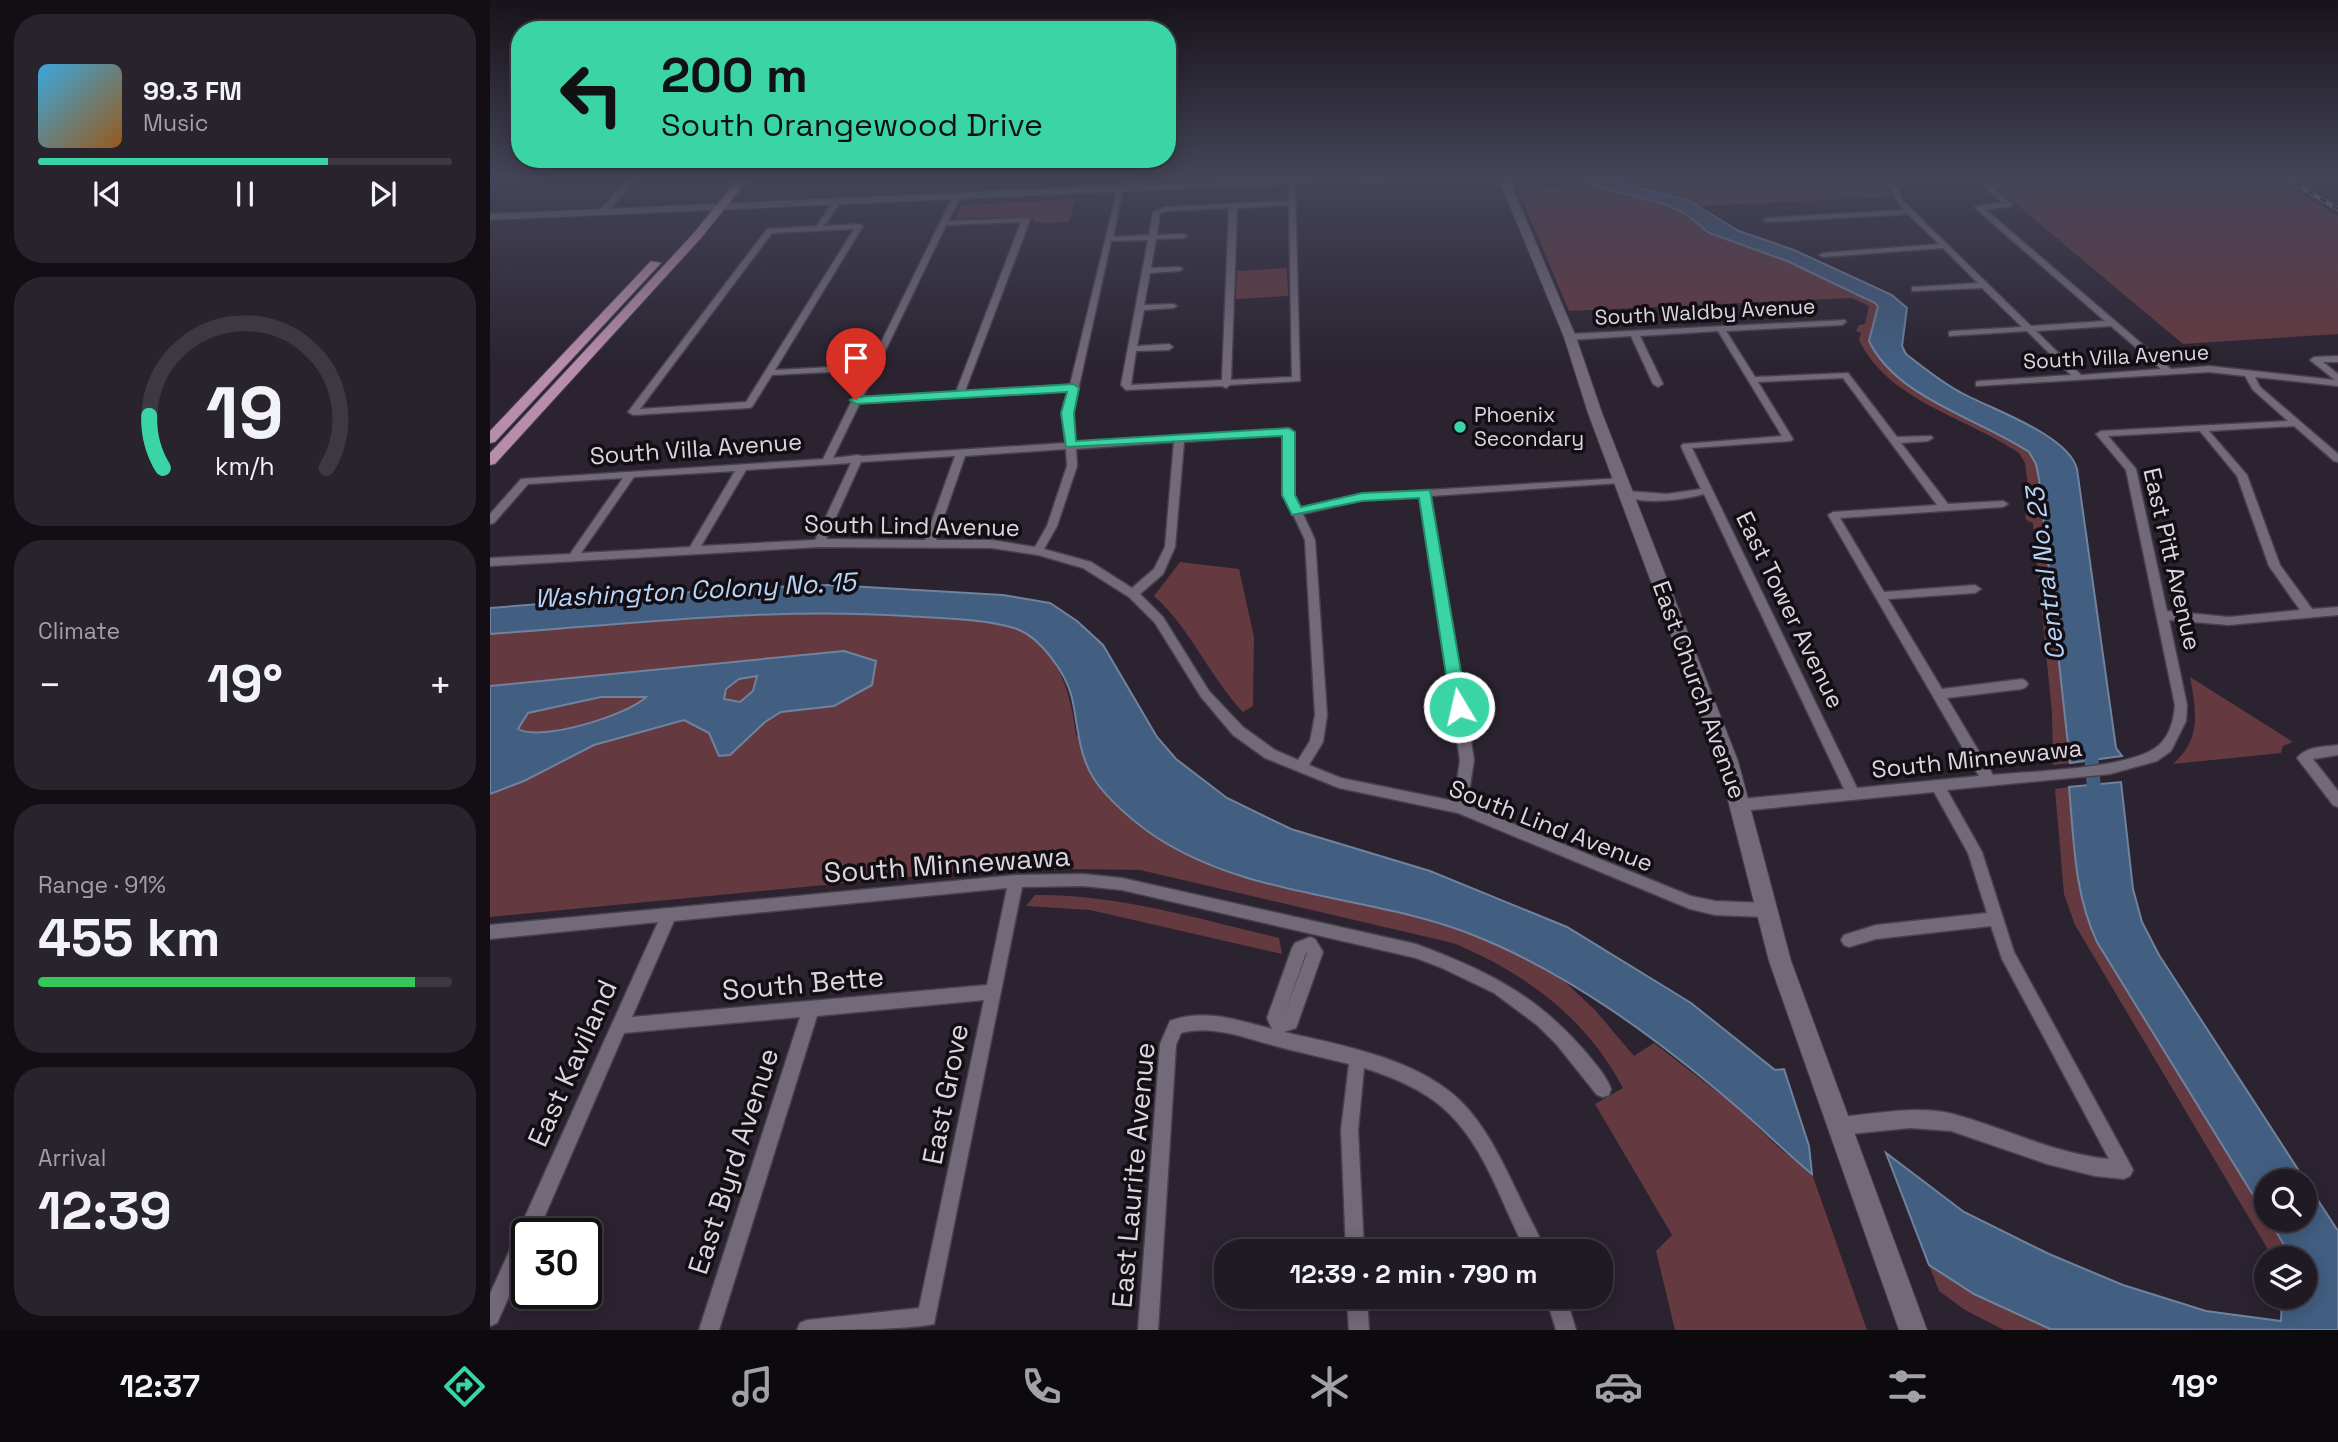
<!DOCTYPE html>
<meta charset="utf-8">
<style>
body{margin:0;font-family:"Space Grotesk",sans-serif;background:#28232c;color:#f1f3f6;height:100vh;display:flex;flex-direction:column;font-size:26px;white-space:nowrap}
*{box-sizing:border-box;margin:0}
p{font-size:23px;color:#a2a1a6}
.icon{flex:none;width:38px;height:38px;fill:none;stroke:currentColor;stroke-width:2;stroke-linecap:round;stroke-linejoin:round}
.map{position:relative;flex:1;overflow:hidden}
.drawer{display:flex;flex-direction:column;gap:14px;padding:14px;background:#120e14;width:490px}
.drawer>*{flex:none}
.top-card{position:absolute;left:21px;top:21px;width:665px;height:147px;border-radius:28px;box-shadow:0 4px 18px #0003,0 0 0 2px #3d3841;background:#3bd4a4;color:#111;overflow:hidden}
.fabs{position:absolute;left:1764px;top:1169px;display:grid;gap:14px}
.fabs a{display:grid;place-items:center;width:63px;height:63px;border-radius:50%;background:#201a24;box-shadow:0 4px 18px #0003,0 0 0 2px #3d3841;font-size:35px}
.speed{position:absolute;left:21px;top:1218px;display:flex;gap:14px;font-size:35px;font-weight:700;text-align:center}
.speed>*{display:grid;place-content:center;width:91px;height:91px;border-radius:50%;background:#201a24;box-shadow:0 4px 18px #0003,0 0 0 2px #3d3841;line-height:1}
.speed .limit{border:4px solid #111;border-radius:10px;background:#fff;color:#111}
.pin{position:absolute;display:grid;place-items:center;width:60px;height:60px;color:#fff;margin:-72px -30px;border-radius:50% 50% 50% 0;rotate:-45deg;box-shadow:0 0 7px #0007}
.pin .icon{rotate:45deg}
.me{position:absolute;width:77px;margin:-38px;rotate:351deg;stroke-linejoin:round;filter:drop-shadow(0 0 5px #0008)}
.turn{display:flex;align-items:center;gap:24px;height:147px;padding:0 35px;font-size:32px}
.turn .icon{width:91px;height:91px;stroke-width:2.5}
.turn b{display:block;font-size:49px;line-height:60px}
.big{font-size:52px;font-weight:700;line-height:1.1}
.drawer .card{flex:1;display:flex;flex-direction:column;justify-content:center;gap:10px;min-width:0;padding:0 24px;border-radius:28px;background:#28232c}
.drawer .dial{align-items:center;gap:0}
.dial svg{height:182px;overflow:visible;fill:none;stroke:#3d3841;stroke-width:7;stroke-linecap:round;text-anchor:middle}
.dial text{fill:#f1f3f6;stroke:none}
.song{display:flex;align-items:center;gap:21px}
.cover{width:84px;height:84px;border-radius:10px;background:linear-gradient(135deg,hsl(200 70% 55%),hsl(30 70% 35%))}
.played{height:7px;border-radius:4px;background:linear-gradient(90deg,#3bd4a4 70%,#3d3841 70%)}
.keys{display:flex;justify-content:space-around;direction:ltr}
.heat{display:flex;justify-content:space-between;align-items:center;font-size:38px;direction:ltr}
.charge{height:10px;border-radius:5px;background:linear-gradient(90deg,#34c759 91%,#3d3841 0)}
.trip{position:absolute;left:724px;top:1239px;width:399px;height:70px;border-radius:28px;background:#201a24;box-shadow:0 4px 18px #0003,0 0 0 2px #3d3841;font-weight:700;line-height:70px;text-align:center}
.dock{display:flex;height:112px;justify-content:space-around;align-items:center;background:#0d0a0e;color:#a2a1a6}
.dock .icon{width:49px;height:49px}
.dock .current{color:#3bd4a4}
.dock b{font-size:32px;color:#f1f3f6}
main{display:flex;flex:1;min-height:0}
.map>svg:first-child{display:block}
.green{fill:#653940}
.water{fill:#425e80;stroke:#70829c;stroke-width:2;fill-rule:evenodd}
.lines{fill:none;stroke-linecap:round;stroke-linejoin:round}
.canal{fill:#425e80;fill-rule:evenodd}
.street-casing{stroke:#47414b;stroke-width:3}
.secondary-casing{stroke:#47414b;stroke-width:2}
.primary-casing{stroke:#47414b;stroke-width:2}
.street{fill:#736a79;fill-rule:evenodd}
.secondary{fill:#736a79;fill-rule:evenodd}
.primary{fill:#b88dac;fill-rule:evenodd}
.rail-casing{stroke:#96909a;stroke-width:4.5}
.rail{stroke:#120e14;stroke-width:2.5;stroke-dasharray:7;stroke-linecap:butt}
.route{fill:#3bd4a4;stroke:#268a6b;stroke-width:2}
.poi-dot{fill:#3bd4a4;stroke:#120e14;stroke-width:2.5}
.labels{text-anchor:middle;stroke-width:7;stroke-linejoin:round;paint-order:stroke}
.far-street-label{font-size:21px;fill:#dbd6de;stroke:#120e14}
.far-poi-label{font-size:21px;fill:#dbd6de;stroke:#120e14;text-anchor:start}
.street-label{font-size:24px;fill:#dbd6de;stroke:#120e14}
.water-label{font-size:26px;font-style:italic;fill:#b7d3f5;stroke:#120e14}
.near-street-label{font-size:28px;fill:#dbd6de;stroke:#120e14}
</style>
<main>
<section class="drawer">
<div class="card">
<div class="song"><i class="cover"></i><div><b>99.3 FM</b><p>Music</p></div></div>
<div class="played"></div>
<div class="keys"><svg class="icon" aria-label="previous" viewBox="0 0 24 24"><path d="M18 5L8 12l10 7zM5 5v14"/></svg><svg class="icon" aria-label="pause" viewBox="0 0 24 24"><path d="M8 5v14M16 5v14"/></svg><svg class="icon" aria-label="next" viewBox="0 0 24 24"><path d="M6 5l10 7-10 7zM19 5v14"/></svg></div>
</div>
<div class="card dial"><svg viewBox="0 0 100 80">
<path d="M14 69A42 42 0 1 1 86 69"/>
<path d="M14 69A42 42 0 0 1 8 46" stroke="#3bd4a4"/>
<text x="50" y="56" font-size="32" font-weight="700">19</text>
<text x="50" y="72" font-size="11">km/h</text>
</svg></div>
<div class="card"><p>Climate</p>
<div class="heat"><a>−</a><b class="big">19°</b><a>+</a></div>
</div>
<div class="card"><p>Range · 91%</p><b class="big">455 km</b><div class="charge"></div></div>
<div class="card"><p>Arrival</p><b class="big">12:39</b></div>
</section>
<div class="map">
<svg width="1848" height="1330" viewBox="0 0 1848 1330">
<rect width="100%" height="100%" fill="#2b2330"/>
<g class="green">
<polygon points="628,177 853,177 627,187"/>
<polygon points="1107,177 1387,177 1395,185 1400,197 1207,206 1188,197"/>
<polygon points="1494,177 1783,177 1848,216 1848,334 1693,344"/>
<path d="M1102,186L1177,205L1196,214L1219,233L1297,261L1385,303L1388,306L1379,341C1406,398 1490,419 1539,452L1547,464L1549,479L1580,763L1563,765L1562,713L1543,523L1536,520L1535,509L1541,508L1535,463L1529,453C1478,418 1398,401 1369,340L1371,333L1366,331L1369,325L1375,324L1379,306L1362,298L1079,311L1028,190Z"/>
<polygon points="586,199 579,222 545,223 544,219 535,217 465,218 470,206 475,205"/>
<polygon points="797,268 798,296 746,299 747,271"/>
<path d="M690,562L749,569L764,637L763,706L753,712C719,676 701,629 664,596Z"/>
<path d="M299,612C351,613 403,615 455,619C478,621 509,619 530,630C570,651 581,695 586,735L922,916L984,935L1033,957L1074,981L1105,1010L1144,1056L1164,1043L1248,1108L1289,1148L1322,1174L1377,1330H1185L1166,1251L1182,1235L1105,1104L1133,1088C1096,1018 1036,973 963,943L650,870L513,868L0,917V634Z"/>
<path d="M1700,677L1803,742L1793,746L1791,753L1683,764C1712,739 1706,711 1700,677Z"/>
<path d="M1579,787C1584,841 1584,893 1607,942L1802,1258H1783L1585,925L1574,894L1565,789Z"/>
<path d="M545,895C628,894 709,919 789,938L792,954L600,910L536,906Z"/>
<polygon points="1439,1265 1484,1294 1562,1330 1514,1330 1475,1310 1449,1291"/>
</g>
<g class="water">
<path d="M1072,177H1107L1199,201L1249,231L1304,250L1402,295L1417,308L1412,346L1416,354C1433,367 1451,382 1470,392C1500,409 1578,434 1587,469L1626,748L1632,756L1580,763L1549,479L1546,464L1539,452C1490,419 1406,398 1379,341L1388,306L1385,303L1297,261L1219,233L1196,214L1177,205Z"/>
<path d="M341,585L513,595L560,603L587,621L613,645L667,737L686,759L737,798L801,829L940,871L1077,927L1201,1003L1285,1070L1294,1069L1319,1146L1322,1174C1296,1153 1273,1129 1247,1107C1169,1040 1079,973 983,935C880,894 761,899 666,837C645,823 618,800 604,779C588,754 588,725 582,698C576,673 550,636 524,628C490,618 452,619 417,616C278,607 139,624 0,634V608L253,588Z"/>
<path d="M354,651L386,661L382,685L344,706L291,712L275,722L240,755L229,756L219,733L194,720L104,745L34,781L0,794V686ZM267,676L263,691L250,702L234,699L236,689L249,679ZM111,697H156C138,715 51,742 28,729L38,713Z"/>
<path d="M1631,782L1643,889L1652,922L1669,955L1848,1231V1330L1560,1329L1484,1294L1439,1265L1396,1153L1474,1212L1559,1254L1633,1285L1716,1311L1791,1321L1792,1297H1815V1258H1802L1779,1220H1815V1181H1776V1216L1607,942C1584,893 1584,841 1579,787Z"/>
</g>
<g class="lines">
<polygon class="canal" points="1600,739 1605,740 1607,744 1612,799 1610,803 1605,805 1600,803 1598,799 1593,744 1595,740"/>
<g class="street-casing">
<g id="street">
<polygon points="140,177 147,177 116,214 110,214 110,210"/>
<path d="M1393,177H1426L1423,179L1402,180L1414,202L1541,326L1615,321L1486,209L1485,207L1489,205L1513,203L1484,177H1491L1523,205L1519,207L1495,209L1681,369L1719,366L1845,380L1820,360L1824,357L1848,356V362H1833L1848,374V386L1765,377L1770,387L1848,454V462L1844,461L1804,426L1719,431L1757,475L1790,565L1822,609L1848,607V615L1739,625L1679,620L1697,705L1696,721L1681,751L1667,761L1620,774L1457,790L1492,852L1524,952L1640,1164L1643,1170L1640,1176L1634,1179L1605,1176L1557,1164L1461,1131L1420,1128L1350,1135L1344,1132L1341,1126L1344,1120L1350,1117C1386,1114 1427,1105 1463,1114C1516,1128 1564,1154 1619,1159L1512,959L1501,926L1386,939L1359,947L1354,945L1351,940L1354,935L1386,925L1497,913L1478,853L1444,792L1251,811L1246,809L1244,805L1246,801L1251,799L1354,789L1214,494C1194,500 1148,506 1131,494L1136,491L1177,494L1211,489L1193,451L1191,446L1193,444L1292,436L1228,331L1150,336L1173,384L1168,387L1163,384L1141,336L1080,340L1076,337L1080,334L1355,320L1356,322L1352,325L1236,331L1265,377L1358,373L1407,437L1441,436L1443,438L1438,441L1411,443L1458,504L1513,501L1518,504L1513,507L1350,518L1394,592L1485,585L1491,589L1485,593L1398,599L1452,689L1532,679L1536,681L1538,684L1536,687L1532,689L1457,698L1503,775C1541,771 1643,769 1669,745C1680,735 1684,719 1685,705L1636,470L1606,434L1611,431L1798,421L1763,390L1755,376L1719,372L1486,386V382L1489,381L1581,375L1537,331L1459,336V332L1462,331L1532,327L1492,288L1422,291V287H1425L1488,283L1453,248L1333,257L1329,255L1333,253L1449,244L1418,214L1277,222L1273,220L1277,218L1414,210C1405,201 1401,187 1393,177ZM1621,326L1671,369L1591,375L1546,331ZM1353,378L1447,505L1343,512L1338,515L1489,776L1367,788L1202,448L1301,441L1303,439L1268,382ZM1710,431L1747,476L1779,566L1810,610L1739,617L1677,611L1646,469L1618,436Z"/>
<path d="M800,184L805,185L810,381L740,385L736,388L732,386L636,390L631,385L658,240L621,241L583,413L585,443L802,430L804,495L810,508L872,494L1134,478L1135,480L1130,483L941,496L984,760L977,805L1201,896L1225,901L1276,903L1281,905L1283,910L1281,915L1276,917L1225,915L1200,909L968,813L849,788L775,758L743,735L711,697L665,623L639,597L593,568L548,555L502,548L329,547L0,566V558L80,554L133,478L38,484L4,523L0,524V514L31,479L333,459L377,370L282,375L262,407L259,408L143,415L138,412L277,229L327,226L343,201H346L350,203L334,226L369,224L373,226L285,370L380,365L462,198L469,200L458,221L539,218L540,220L475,391L580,385L628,187L633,188L623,237L659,235L663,212L675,207L799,201ZM799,205L802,377L741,380L747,208ZM739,208L732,380L641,385L646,351L679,350L683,347L679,344L647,346L654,310L683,308L687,306L683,304L654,305L660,273L689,271L693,269L689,267L661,268L666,239L693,238L697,236L693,234L667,235L670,213L676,211ZM531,222L466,392L373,397L456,225ZM364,229L256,402L150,409L282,233ZM578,391L573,413L575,443L372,456L368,455L343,458L370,403ZM794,435V495L815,540L825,715L820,741L808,760L785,750L753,727L719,691L673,617L650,594L673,574L685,547L694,442ZM684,442L675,547L664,569L642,588L601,562L554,549L567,526L587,466L586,449ZM576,449L577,466L557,526L545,547L502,540H446L475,456ZM465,456L435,540L336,539L371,462ZM361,463L325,540L211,546L256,470ZM245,471L200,547L91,553L144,477ZM930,496L970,760L964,801L851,778L819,765L833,742L837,715L825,540L813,514L872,500Z"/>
<path d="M1848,745V755L1823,759L1848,791V807L1843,805L1807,758C1817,746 1833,747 1848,745Z"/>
<path d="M593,874L632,878L926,944C995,970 1044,993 1093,1049C1103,1061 1116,1075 1121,1089L1119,1095L1113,1097L1107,1095L1067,1045L1047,1025L1004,993L952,968L926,958L632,890L593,886L532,887L444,1324C415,1330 341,1330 307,1330L310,1323L317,1320L429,1308L494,1000L327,1016L229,1330H209L310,1017L134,1033L47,1234H37V1256L7,1323L0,1326V1294L168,922L0,939V925L526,875ZM517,888L497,985L142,1017L184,921Z"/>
<path d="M820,937L825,939L833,952L806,1028L794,1032C855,1046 937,1060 979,1110C1001,1136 1015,1167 1030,1198C1038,1216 1049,1233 1055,1251H1036C1009,1200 993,1136 943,1100C922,1085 899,1076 874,1068L868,1130L874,1251H856L851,1130L859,1064C835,1058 812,1053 789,1047C758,1039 723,1024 691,1033L686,1045L668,1330H648L670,1044L680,1021C714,1008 748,1020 782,1029L777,1018L802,948L805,943ZM816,953H817L794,1016Z"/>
<polygon points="857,1297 877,1297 879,1330 859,1330"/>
<polygon points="1056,1297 1076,1297 1086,1330 1066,1330"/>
</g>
</g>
<g class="secondary-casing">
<g id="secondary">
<polygon points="821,177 971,177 966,180 870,184 865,181 0,220 0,214"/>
<polygon points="1008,177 1018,177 1086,337 1112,413 1248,761 1301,961 1437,1330 1409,1330 1279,961 1228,761 1098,413 1074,337"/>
</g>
</g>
<g class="primary-casing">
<g id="primary">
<polygon points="250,177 260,177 211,238 5,464 0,465 0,453 203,234"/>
<polygon points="161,261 171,263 5,442 0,443 0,431"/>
</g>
</g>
<use href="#street" class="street"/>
<use href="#secondary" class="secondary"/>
<use href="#primary" class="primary"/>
<g class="rail-casing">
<polyline id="rail" points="1794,177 1848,209"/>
</g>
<use href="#rail" class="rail"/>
</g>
<linearGradient id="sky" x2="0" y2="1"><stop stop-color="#18131a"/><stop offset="0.49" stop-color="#444559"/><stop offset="1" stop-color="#444559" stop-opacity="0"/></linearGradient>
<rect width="1848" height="363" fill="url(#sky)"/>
<polygon class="route" points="583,384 589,388 584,413 586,441 799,428 805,432 805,495 811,507 872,493 940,490 977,707 975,711 969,713 961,707 929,498 872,501 802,515 792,495 792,436 576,447 571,413 577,392 366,404 360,400 366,397"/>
<circle class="poi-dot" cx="970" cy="427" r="7"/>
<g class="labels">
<g class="far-street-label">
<text transform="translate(1215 312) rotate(-3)" y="7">South Waldby Avenue</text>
<text transform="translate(1626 357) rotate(-3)" y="7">South Villa Avenue</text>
</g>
<g class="far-poi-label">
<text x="984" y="422">Phoenix<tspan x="984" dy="24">Secondary</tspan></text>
</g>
<g class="street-label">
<text transform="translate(206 449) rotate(-4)" y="8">South Villa Avenue</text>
<text transform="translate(422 526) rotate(1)" y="8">South Lind Avenue</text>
<text transform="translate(1682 559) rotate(77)" y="8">East Pitt Avenue</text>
<text transform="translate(1300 610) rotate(64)" y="8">East Tower Avenue</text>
<text transform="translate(1209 690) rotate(70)" y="8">East Church Avenue</text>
<text transform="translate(1487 759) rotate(-6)" y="8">South Minnewawa</text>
<text transform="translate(1061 826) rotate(21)" y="8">South Lind Avenue</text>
</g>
<g class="water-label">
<text transform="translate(1555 574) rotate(-97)" y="9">Central No. 23</text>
<text transform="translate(205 590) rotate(-3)" y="9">Washington Colony No. 15</text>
</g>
<g class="near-street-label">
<text transform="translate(457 864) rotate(-4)" y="10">South Minnewawa</text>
<text transform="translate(313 983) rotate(-5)" y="10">South Bette</text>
<text transform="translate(82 1063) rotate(-66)" y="10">East Kaviland</text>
<text transform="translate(455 1094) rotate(-79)" y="10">East Grove</text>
<text transform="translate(243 1161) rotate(-72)" y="10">East Byrd Avenue</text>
<text transform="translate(643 1175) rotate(-85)" y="10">East Laurite Avenue</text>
</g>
</g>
</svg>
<div class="fabs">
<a><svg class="icon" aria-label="search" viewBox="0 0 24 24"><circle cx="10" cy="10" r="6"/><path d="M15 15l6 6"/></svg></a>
<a><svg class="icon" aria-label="layers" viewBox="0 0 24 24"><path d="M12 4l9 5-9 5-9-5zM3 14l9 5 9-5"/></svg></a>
</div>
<div class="speed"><div class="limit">30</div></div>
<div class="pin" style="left:366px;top:400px;background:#d93025"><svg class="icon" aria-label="arrive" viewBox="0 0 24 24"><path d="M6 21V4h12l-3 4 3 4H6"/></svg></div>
<svg class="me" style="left:969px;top:707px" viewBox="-20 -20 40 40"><circle r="17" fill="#3bd4a4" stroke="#fff" stroke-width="3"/><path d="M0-11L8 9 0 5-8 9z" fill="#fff"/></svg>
<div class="trip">12:39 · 2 min · 790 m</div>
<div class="top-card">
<div class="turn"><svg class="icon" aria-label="left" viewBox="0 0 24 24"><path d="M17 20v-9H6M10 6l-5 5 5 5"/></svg><div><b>200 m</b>South Orangewood Drive</div></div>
</div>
</div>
</main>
<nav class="dock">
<b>12:37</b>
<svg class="icon current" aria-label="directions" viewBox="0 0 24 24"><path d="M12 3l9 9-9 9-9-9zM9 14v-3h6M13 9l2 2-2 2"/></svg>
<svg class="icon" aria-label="music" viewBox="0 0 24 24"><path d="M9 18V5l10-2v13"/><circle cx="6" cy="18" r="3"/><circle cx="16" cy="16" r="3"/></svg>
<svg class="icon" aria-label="phone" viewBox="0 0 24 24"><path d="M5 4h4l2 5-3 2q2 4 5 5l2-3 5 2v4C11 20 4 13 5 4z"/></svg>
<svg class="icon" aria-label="climate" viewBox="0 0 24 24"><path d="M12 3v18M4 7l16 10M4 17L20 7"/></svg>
<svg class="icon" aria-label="car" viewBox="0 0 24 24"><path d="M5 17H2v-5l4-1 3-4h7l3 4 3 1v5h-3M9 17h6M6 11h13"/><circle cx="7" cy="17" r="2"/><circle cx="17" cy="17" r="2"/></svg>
<svg class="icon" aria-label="filters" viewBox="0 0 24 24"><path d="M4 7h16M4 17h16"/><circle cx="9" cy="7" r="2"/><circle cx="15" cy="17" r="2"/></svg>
<b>19°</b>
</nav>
